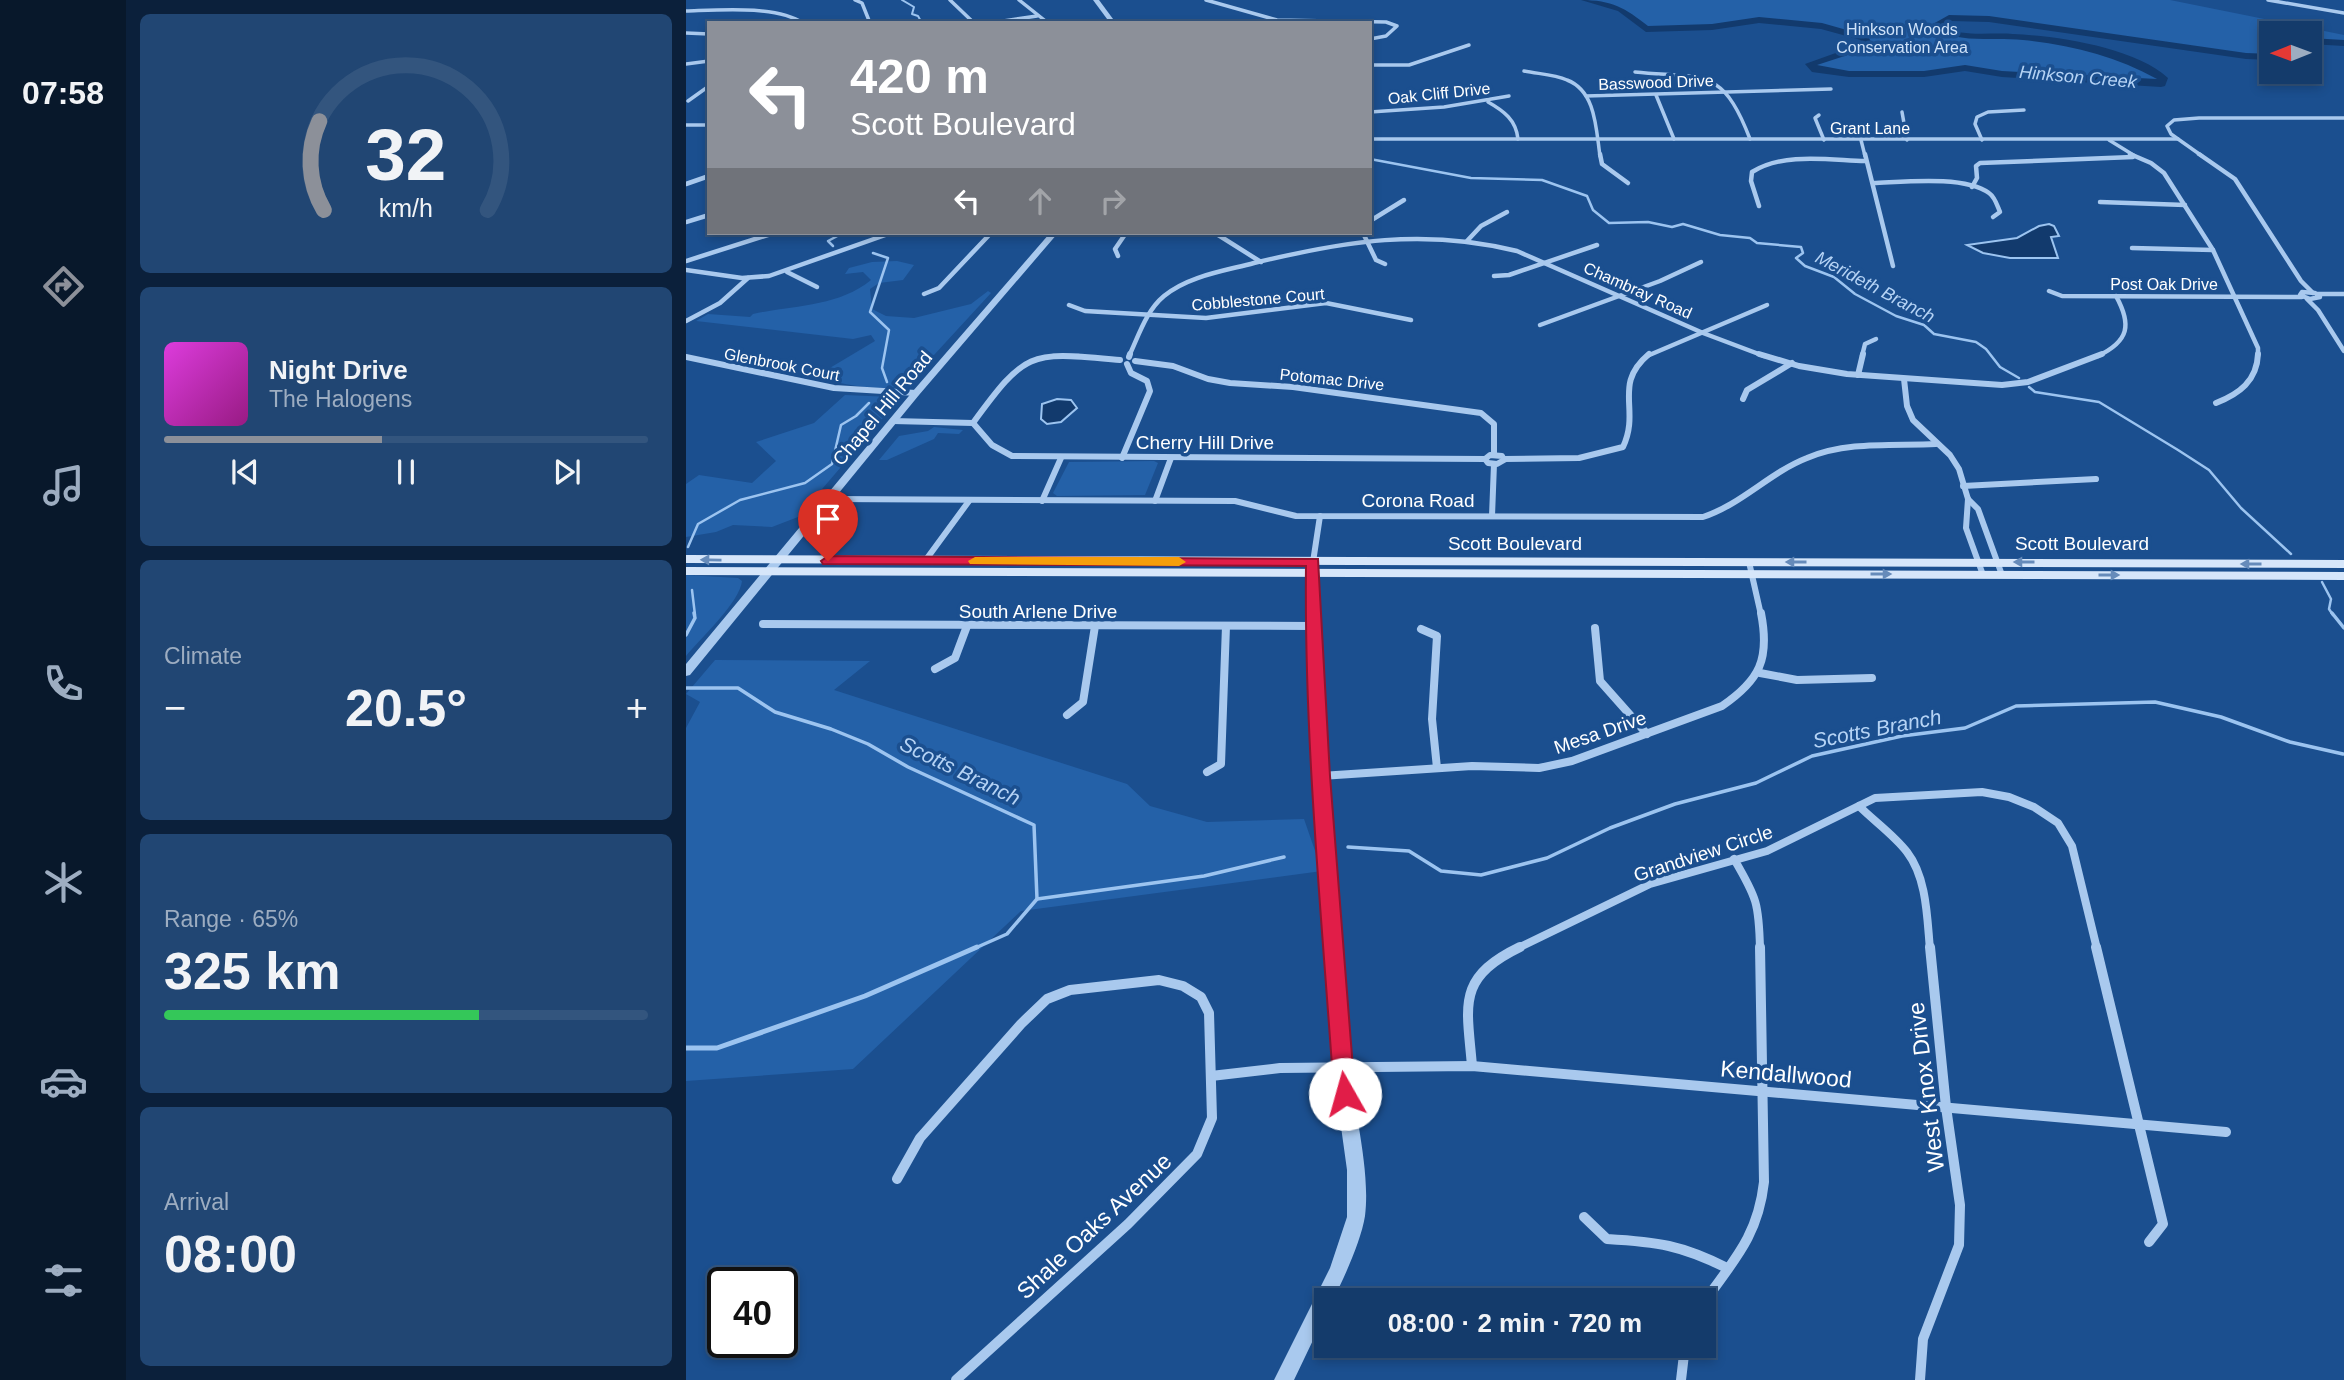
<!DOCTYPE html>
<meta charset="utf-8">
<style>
body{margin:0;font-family:Arial,sans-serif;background:#214673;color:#f1f3f6;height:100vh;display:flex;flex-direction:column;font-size:26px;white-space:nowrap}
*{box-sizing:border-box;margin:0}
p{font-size:23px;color:#9dadc1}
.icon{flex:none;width:38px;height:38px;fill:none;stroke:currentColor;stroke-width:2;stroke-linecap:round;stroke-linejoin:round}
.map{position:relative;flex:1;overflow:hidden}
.side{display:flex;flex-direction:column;gap:14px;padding:14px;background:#0b203b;width:560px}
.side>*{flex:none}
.guide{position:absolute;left:21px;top:21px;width:665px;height:214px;border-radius:0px;box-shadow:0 4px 10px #0003,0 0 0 2px #33557e;background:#8c9099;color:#fff;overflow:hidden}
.needle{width:46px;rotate:269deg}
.tools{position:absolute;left:1573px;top:21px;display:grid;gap:14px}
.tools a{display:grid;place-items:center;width:63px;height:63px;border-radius:0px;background:#143b6b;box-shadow:0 4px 10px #0003,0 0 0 2px #33557e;font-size:35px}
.speed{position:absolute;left:21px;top:1267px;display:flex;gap:14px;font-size:35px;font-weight:700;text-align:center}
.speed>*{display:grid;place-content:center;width:91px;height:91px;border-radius:50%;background:#143b6b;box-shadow:0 4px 10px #0003,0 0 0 2px #33557e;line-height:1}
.speed .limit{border:4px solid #111;border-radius:10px;background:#fff;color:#111}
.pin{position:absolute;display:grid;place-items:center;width:60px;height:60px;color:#fff;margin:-72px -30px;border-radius:50% 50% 50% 0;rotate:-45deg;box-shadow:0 0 7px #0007}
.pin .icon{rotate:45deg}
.me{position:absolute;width:77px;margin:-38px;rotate:353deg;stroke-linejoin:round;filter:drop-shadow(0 0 5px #0008)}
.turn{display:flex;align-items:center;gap:24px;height:147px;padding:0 28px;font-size:32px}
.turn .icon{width:91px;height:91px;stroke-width:2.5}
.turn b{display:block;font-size:49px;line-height:60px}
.lanes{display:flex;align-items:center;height:66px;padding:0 28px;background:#0003;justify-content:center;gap:35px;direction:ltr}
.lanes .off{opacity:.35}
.big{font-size:52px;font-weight:600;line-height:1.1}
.side .tile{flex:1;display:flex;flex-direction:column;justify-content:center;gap:10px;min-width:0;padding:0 24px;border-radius:10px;background:#214673}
.side .dial{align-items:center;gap:0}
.dial svg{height:182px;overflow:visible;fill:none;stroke:#33557e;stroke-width:7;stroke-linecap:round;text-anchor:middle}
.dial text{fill:#f1f3f6;stroke:none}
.song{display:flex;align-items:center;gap:21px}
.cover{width:84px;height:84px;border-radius:10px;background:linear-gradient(135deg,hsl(300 70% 55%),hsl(310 70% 35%))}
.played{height:7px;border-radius:4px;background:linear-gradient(90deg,#8c9099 45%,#33557e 45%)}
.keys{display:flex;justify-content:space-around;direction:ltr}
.heat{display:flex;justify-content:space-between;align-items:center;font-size:38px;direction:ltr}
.charge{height:10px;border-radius:5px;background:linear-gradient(90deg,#34c759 65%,#33557e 0)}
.trip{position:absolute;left:628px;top:1288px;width:402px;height:70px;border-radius:0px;background:#143b6b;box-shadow:0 4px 10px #0003,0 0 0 2px #33557e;font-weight:600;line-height:70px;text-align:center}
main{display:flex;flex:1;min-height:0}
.menu{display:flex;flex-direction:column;width:126px;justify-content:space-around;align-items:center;background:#08182b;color:#9dadc1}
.menu .icon{width:49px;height:49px}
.menu .active{color:#8c9099}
.menu b{font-size:32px;color:#f1f3f6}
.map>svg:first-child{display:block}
.green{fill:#2461a8}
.water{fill:#123a6d;stroke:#9cc4f0;stroke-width:2}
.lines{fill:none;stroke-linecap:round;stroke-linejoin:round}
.stream-far3{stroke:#9cc4f0;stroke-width:2}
.stream-far2{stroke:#9cc4f0;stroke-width:2.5}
.stream-far1{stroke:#9cc4f0;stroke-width:3.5}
.stream{stroke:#9cc4f0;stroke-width:5}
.river{fill:#123a6d;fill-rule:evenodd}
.minor-far4{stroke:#a9c9ee;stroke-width:3.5}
.minor-far3{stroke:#a9c9ee;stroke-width:4.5}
.minor-far2{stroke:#a9c9ee;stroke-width:6}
.minor-far1{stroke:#a9c9ee;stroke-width:8}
.minor{stroke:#a9c9ee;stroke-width:10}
.tertiary{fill:#a9c9ee;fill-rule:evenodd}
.secondary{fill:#d6e6fa;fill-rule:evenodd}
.oneway{fill:#668bba}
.route{fill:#e11d48;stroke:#92132f;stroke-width:2}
.slow{fill:#f59e0b}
.labels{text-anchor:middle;stroke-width:7;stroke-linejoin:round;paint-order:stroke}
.far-park-label{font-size:16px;fill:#cfe3fa;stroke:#1b4f8f}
.far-street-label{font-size:16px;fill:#fff;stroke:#1b4f8f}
.far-water-label{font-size:18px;font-style:italic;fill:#b5d3f5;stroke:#1b4f8f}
.street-label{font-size:19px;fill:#fff;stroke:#1b4f8f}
.water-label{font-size:21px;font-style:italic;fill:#b5d3f5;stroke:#1b4f8f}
.near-street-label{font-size:23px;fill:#fff;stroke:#1b4f8f}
</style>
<main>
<nav class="menu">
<b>07:58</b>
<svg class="icon active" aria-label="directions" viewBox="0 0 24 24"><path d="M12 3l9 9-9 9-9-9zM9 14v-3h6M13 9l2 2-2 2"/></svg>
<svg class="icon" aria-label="music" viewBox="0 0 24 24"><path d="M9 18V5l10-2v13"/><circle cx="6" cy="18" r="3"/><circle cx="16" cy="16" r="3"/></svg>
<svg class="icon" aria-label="phone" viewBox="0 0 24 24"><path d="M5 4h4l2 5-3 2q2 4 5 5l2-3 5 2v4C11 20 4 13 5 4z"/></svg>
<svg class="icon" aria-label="climate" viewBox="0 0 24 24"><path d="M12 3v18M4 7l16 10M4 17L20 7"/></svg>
<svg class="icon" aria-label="car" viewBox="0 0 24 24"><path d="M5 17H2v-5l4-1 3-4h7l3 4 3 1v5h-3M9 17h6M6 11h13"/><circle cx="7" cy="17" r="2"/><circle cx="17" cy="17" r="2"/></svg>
<svg class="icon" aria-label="filters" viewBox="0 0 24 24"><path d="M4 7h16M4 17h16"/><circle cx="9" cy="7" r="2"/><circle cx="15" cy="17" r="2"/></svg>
</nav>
<section class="side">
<div class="tile dial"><svg viewBox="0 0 100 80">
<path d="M14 69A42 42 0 1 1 86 69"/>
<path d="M14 69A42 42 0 0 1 12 30" stroke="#8c9099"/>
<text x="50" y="56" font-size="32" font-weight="700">32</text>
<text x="50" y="72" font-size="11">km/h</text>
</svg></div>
<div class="tile">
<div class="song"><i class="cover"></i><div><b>Night Drive</b><p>The Halogens</p></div></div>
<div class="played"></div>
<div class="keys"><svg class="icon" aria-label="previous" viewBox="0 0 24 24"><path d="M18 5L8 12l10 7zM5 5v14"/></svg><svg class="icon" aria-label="pause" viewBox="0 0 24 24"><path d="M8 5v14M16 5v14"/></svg><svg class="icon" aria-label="next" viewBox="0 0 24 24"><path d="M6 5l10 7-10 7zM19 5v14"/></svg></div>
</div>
<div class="tile"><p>Climate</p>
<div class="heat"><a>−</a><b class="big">20.5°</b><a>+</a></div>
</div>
<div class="tile"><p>Range · 65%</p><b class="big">325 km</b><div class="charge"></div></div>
<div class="tile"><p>Arrival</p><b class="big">08:00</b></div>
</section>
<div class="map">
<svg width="1658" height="1380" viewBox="0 0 1658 1380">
<rect width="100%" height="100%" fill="#1b4f8f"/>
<g class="green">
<path d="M900,0H1484L1658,35V43L1624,41V33H1586L1585,57L1560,56L1303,19L1263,18L1250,26C1271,43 1308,34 1334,37C1383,41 1435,52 1477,78L1475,84C1439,85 1404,79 1368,75C1352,74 1336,75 1320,74C1301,73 1285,67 1266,69C1238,72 1143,85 1124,64L1175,47L1180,42L1179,38L1136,26L1073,20L1026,27L960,29L935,9Z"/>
<path d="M211,261L228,265L217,280L193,283L184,289L186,309L200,316L228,318L285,304L302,291L305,293L248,355L241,357L227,378L229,381C201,396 158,383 127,378L189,341L185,335L167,339L10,321L22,314L64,317L67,314C108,305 152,307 185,280L177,272L159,274L163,268L186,262Z"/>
<polygon points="159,395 206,397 210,403 112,517 86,527 47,525 30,532 0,537 0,484 13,475 66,483 90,461 70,442 128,423"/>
<polygon points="248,427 277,430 273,434 252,433 248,439 201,460 193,460 213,436 242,431"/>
<polygon points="468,461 472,463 459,495 371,496 367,493 383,462"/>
<path d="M0,575L52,578L56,581C54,602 14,639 0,656Z"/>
<polygon points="29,660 184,661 148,690 441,784 464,806 521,822 618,819 636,871 335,911 167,1069 0,1081 0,728 14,702 0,694"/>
</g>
<g class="water">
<polygon points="1363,224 1368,226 1373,236 1365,237 1372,258 1324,258 1297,253 1281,245 1331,238 1353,226"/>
<polygon points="371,399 385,400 391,408 375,422 361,424 355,419 356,404"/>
</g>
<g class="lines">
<polyline class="stream-far3" points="216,0 228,7 226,14 232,16 236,23"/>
<g class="stream-far2">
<polyline points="684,159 785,178 856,180 901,196 907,210 923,223 962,222 986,227 997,224 1034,235 1064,238 1071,243 1115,247 1117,253 1110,258 1119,266 1148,277 1169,294 1210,316 1238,325 1248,334 1290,342 1300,349 1314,367 1333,378"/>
<polyline points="147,246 142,241 157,233"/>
<polyline points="187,253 202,258 184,312 203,330 196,368 201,382"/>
<polyline points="1343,387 1349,392 1413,402 1492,450 1523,470 1555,508 1605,554"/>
<polyline points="2,547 12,524 54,500 119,483 146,464 155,425 170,416 183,403"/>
<polyline points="1636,582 1645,599 1643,609 1647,615"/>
<polyline points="6,590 9,615"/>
</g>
<g class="stream-far1">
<polyline points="1646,613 1658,628"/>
<polyline points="0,635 9,618 8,613"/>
<polyline points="0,688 52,688 89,712 145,729 182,744 222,767 348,825 351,899 518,876 598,857"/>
<polyline points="662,847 723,851 755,871 795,875 861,858 924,828 989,804 1070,783 1126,756 1216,736 1279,728 1330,706 1469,702 1535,717 1604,742 1657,754"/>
<polyline points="287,949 321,934 351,899"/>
</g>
<polyline class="stream" points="0,1048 31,1048 179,996 291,947"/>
<g class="river">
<path d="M895,0C926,0 939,8 962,26L1026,24L1073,17L1136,23L1182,36L1185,42L1180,49L1131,65L1163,71H1238L1279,65L1316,71L1471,79C1430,56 1385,45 1337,40C1306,37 1274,44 1247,28V24L1263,15L1303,16L1560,53L1586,54V60L1560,59L1303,22L1265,21L1257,26C1277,38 1304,32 1327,34C1371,36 1448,47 1482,78L1479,86L1475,87L1316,77L1279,71L1238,77H1163L1126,72L1119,64L1172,45L1175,40L1135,29L1073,23L1026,30L960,32L932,11Z"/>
<polygon points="1624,38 1658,40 1658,46 1624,44"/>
</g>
<g class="minor-far4">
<polyline points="169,0 176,3 184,23"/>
<polyline points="264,0 288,23"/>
<polyline points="333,0 362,23"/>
<polyline points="520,0 591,20 700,22 711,26 700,36 684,39"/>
<polyline points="1582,0 1658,13"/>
<path d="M0,11C32,10 90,5 117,23"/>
<polyline points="304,23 351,16"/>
<polyline points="0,33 23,34"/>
<polyline points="0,64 23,61"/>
<polyline points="684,65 723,65 783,45"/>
<path d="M838,71C852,74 868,74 881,80C910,91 910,129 914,156"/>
<path d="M949,72C1018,79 1036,66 1064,139"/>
<polyline points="970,95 988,139"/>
<polyline points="900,96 1145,89"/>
<polyline points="2,101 23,86"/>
<path d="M802,102C818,111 830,120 832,139"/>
<polyline points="684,112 758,107 823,96"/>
<polyline points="1216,112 1221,140"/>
<polyline points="1133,115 1129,118 1138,140"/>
<polyline points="0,125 23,125"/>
<polyline points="684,139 1492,139"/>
<polyline points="1175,140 1179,156"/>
<polyline points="1296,140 1289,124 1291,117 1302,112 1338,110"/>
<polyline points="1423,140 1449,156"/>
<polyline points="1516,156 1485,134 1481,126 1488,120 1513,118 1658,118"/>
</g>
<g class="minor-far3">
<polyline points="914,154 916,164 942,183"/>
<polyline points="1179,154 1207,266"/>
<polyline points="1444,154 1465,163 1478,173 1527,250 1572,348 1572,356"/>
<polyline points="1513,154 1549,179 1615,281 1627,293"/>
<path d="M1187,183C1217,182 1278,175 1303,193C1309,197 1311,205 1314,212L1307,217"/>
<polyline points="0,184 23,176"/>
<polyline points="1286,187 1291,178 1290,166 1294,163 1447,157"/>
<polyline points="1414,202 1499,205"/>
<path d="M1073,206L1065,181L1066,172C1098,152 1143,160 1179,161"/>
<polyline points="684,221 718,200"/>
<polyline points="0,222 23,215"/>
<polyline points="529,233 575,262"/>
<polyline points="677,233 690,260 699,264"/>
<polyline points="781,241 795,226 821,212"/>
<polyline points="1446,248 1527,250"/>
<polyline points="432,256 429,249 440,233"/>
<polyline points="0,261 88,233"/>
<polyline points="0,270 56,278 83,276 205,233"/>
<polyline points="101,272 131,287"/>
<polyline points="808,276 823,275 911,245"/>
<polyline points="1363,291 1376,296 1616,297"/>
<polygon points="1616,292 1629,293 1634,297 1624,299 1614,295"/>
<polyline points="238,294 253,288 305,233"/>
<polyline points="1631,294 1658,294"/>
<polyline points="1621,299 1632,310 1658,351"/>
<polyline points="383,305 399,311 520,318 640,303 725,320"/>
<polyline points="0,321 34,303 62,278"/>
<polyline points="854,325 974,281 1015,262"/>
<polyline points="367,356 393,356"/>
<path d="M443,356C453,335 460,311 478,296C502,276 538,271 568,263C659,241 738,228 831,251L1017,333L1078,356"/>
<polyline points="961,356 1081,305"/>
<polyline points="1176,356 1179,344 1190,339"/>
<path d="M1412,356C1443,341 1446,325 1430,296"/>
</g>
<g class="minor-far2">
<polyline points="1073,354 1113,366 1161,374 1316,385 1342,382 1416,354"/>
<polyline points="0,357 148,388 230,393"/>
<polyline points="443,357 444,354"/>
<polyline points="449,361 487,366 522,379 544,383 607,387 795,413 808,424 808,455"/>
<polyline points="1172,375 1177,354"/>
<polyline points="1218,379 1221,406 1227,420 1264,455 1273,469 1282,499 1292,509 1316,575"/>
<polyline points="1057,399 1061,390 1106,363"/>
<path d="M1530,403C1553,394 1571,381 1572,354"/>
<polyline points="207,421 287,423 306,445 326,456 799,459"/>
<path d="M287,423C341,349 344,352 434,360"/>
<polygon points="804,455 816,456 818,460 811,464 802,463 799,459"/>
<polyline points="436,458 464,391 461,381 445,373 441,364"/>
<path d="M818,459L893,458L937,447C955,409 926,385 963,354"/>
<polyline points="1277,486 1410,479"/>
<path d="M144,499L549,501L610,516L1017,517C1056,504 1083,473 1121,458C1161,441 1207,446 1250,444"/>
<polyline points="1282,499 1280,528 1297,575"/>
<polyline points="356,501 375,458"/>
<polyline points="469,501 485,458"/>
<polyline points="139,505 163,504"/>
<polyline points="806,516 808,464"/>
<polyline points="239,561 283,501"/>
<polyline points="627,562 634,516"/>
<polyline points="1063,562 1075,615"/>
</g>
<g class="minor-far1">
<polyline points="77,624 627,626"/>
<polyline points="909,628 914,681 961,734"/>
<polyline points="735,629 751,636 746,719 751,768"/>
<polyline points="249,669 269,658 281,626"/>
<polyline points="1074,673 1111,680 1186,678"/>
<polyline points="381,715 397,702 409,626"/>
<polyline points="521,772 535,764 540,626"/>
<path d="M635,776L786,766L853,768L886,761L1036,706C1074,680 1084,659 1075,613"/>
<path d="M1173,806C1188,821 1208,835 1221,852C1241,878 1241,918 1244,949"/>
<path d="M1048,859C1071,898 1073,904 1074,949"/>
<polyline points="830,949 964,884 1081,851 1189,798 1296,792 1323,797 1348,807 1372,823 1386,846 1411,949"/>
</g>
<g class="minor">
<polyline points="1410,947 1477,1224 1463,1242"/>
<path d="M786,1066C781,1005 770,978 834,947"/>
<polyline points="525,1076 594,1068 786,1066 1540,1132"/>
<polyline points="211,1179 234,1138 335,1024 361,999 384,990 473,980 497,986 515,997 523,1013 526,1118 511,1154 442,1224 270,1380"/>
<path d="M898,1217L921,1239C972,1242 995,1245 1041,1268"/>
<path d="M1018,1302C1048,1260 1072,1236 1078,1182L1074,947"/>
<polyline points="995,1380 999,1346"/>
<polyline points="1234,1380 1237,1339 1273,1245 1274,1205 1260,1107 1244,947"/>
</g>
<g class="tertiary">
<polygon points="407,0 413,0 430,23 424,23"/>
<polygon points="364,233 372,233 233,395 4,675 0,676 0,664 227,391"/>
<path d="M627,559L632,562C633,726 650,890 662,1053C666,1104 685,1167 679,1216C675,1241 658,1278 647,1300H640V1313L608,1380H588L644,1268L661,1217V1170L647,1069L628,776L621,626L622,562Z"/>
</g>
<g class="secondary">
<polygon points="0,555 1658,560 1658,568 0,563"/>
<polygon points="0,567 1658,572 1658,580 0,575"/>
</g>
</g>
<defs><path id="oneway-solid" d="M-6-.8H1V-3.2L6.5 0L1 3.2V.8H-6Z" transform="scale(1.75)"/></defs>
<g class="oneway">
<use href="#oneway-solid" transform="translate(25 560) rotate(-179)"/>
<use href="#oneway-solid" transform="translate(1110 562) rotate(-180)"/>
<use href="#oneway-solid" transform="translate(1338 562) rotate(-180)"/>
<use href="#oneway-solid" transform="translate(1565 564) rotate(-180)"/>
<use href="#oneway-solid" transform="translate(1195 574)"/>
<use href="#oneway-solid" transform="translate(1423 575)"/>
</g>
<path class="route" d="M142,556L632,559L644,776L669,1094L666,1100L659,1103L651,1100L648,1094C636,919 618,742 620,566L137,564L135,561Z"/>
<polygon class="slow" points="289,557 493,557 500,562 493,566 284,564 282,561"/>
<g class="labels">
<g class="far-park-label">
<text x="1216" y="35">Hinkson Woods<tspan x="1216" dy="18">Conservation Area</tspan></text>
</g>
<g class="far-street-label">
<text transform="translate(970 82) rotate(-2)" y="6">Basswood Drive</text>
<text transform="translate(753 93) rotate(-6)" y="6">Oak Cliff Drive</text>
<text x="1184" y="134">Grant Lane</text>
<text x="1478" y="290">Post Oak Drive</text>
<text transform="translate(952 290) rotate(24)" y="6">Chambray Road</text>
<text transform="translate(572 299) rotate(-5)" y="6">Cobblestone Court</text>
<text transform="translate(96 364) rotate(11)" y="6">Glenbrook Court</text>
<text transform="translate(646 379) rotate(6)" y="6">Potomac Drive</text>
</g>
<g class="far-water-label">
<text transform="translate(1392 77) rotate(5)" y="6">Hinkson Creek</text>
<text transform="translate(1189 287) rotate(28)" y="6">Merideth Branch</text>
</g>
<g class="street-label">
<text transform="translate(196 408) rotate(-50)" y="7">Chapel Hill Road</text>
<text x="519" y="449">Cherry Hill Drive</text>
<text x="732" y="507">Corona Road</text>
<text x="829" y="550">Scott Boulevard</text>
<text x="1396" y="550">Scott Boulevard</text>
<text x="352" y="618">South Arlene Drive</text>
<text transform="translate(914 732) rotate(-19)" y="7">Mesa Drive</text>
<text transform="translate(1017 853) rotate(-18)" y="7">Grandview Circle</text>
</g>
<g class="water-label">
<text transform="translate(1191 729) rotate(-11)" y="7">Scotts Branch</text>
<text transform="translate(274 771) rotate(26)" y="7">Scotts Branch</text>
</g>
<g class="near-street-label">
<text transform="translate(1100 1074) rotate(5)" y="8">Kendallwood</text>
<text transform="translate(1240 1087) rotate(-97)" y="8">West Knox Drive</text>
<text transform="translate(408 1226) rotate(-43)" y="8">Shale Oaks Avenue</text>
</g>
</g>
</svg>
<div class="tools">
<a><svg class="needle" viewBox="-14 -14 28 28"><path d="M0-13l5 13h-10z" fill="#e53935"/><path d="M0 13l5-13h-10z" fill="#9dadc1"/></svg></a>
</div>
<div class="speed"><div class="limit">40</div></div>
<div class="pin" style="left:142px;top:561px;background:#d93025"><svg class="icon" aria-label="arrive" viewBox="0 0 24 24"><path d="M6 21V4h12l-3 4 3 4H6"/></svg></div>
<svg class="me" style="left:659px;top:1094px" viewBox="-20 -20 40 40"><circle r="19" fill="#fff"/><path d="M0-13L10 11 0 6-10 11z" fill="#e11d48"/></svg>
<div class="trip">08:00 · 2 min · 720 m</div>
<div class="guide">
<div class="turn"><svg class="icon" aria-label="left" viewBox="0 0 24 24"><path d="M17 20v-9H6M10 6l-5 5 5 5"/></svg><div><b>420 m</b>Scott Boulevard</div></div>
<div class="lanes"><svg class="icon" aria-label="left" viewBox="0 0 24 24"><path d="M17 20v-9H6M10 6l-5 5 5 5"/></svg><svg class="icon off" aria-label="ahead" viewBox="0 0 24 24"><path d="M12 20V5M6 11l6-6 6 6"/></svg><svg class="icon off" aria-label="right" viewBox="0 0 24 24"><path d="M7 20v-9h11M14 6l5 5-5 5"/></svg></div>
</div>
</div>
</main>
